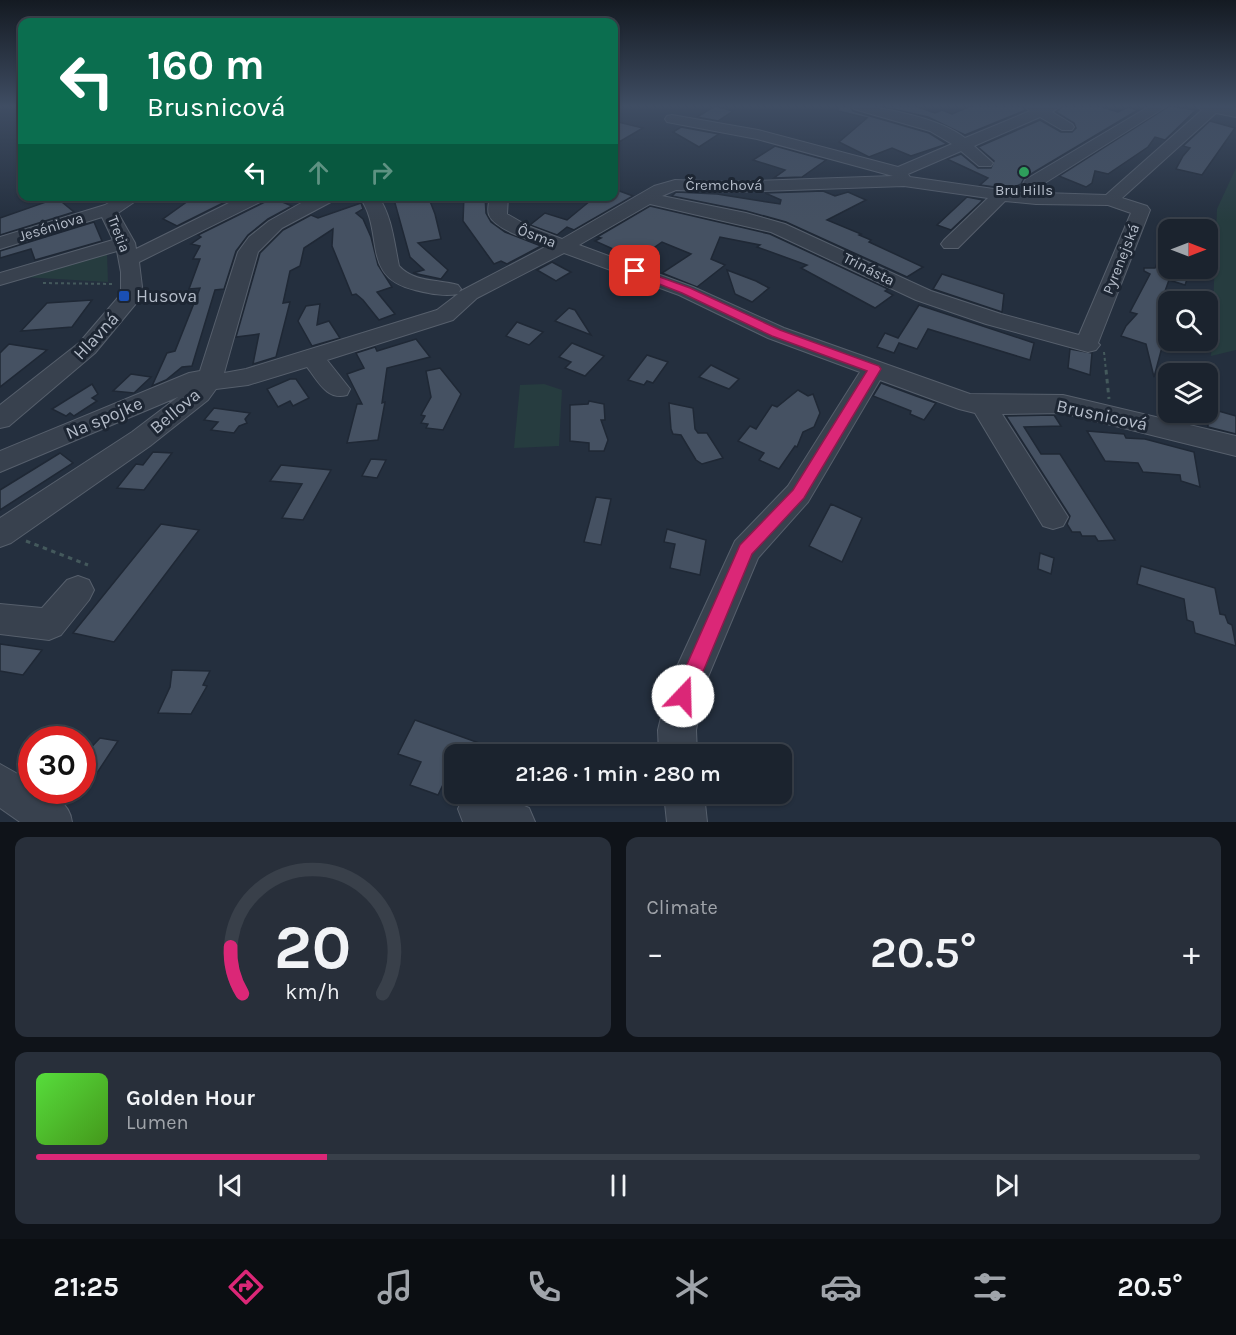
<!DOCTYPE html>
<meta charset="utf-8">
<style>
body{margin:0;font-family:Karla,sans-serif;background:#282f3a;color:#f1f3f6;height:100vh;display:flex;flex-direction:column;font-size:22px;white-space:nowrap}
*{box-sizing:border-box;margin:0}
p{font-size:20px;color:#a0a4aa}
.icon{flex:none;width:33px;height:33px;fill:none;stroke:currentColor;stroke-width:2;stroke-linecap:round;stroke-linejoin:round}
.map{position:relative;height:822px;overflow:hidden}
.side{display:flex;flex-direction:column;gap:15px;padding:15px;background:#0f1319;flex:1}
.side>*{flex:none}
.hud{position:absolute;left:18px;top:18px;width:600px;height:183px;border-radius:12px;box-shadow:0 2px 4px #0004,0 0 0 2px #39404a;background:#0b6e4f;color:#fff;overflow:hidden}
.needle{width:39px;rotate:90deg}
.tools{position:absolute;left:1158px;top:219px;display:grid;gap:12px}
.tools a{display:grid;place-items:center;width:60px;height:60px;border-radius:12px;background:#1b232e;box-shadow:0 2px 4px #0004,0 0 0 2px #39404a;font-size:30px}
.speed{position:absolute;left:18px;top:726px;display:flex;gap:12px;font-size:30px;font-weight:700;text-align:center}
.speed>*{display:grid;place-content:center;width:78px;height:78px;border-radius:50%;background:#1b232e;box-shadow:0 2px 4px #0004,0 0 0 2px #39404a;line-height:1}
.speed .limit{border:9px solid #d22;background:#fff;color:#111}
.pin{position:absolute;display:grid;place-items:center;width:51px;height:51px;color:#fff;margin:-26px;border-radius:12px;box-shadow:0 3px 9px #0006}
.me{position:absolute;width:66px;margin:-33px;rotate:21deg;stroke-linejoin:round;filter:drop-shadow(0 0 4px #0008)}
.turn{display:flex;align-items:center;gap:21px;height:126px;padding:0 30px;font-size:27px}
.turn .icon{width:78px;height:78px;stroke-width:2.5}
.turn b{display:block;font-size:42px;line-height:51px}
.lanes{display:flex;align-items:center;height:57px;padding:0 30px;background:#0003;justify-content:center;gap:30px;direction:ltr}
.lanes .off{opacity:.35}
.big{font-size:45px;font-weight:600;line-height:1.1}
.side .tile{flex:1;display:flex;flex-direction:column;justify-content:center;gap:9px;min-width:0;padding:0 21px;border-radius:12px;background:#282f3a}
.side .dial{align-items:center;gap:0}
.dial svg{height:156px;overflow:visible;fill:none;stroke:#39404a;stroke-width:7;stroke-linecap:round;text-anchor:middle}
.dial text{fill:#f1f3f6;stroke:none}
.song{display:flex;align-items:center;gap:18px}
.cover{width:72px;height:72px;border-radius:9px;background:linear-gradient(135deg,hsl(110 70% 55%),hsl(100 70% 35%))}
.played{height:6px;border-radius:3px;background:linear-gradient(90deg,#db2777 25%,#39404a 25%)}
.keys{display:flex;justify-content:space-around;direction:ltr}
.heat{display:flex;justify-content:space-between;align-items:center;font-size:33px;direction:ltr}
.side .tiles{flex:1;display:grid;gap:15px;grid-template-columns:1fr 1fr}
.tile:last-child{grid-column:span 2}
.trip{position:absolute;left:444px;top:744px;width:348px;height:60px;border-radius:12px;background:#1b232e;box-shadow:0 2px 4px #0004,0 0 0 2px #39404a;font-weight:600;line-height:60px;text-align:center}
.dock{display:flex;height:96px;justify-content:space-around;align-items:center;background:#0b0e12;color:#a0a4aa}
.dock .icon{width:42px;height:42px}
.dock .current{color:#db2777}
.dock b{font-size:27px;color:#f1f3f6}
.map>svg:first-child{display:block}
.green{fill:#263c3f}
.building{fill:#455162;stroke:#1f2835;stroke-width:1.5}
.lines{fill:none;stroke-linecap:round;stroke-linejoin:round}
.minor-casing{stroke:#565f6c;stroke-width:2}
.path-far1{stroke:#44595c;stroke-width:2;stroke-dasharray:3 3;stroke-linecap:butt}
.path{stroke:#44595c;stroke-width:3;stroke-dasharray:4.5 4.5;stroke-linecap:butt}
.minor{fill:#38414e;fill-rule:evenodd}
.route{fill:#db2777;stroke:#8e194d;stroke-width:1.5}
.leisure-dot{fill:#2e9e5b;stroke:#1d2633;stroke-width:2}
.transit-dot{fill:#1a4fb4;stroke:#1d2633;stroke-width:2}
.labels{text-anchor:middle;stroke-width:6;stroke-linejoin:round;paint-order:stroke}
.far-street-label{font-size:15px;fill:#b4bcc9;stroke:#1d2633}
.far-poi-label{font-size:15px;fill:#b4bcc9;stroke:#1d2633}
.poi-label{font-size:18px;fill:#b4bcc9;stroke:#1d2633;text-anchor:start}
.street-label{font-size:18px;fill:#b4bcc9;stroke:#1d2633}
</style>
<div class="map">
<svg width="1236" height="822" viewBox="0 0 1236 822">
<rect width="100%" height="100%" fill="#242f3e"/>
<g class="green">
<polygon points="1236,168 1236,350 1211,356 1217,209"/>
<polygon points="107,253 108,282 23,277"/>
<polygon points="544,384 562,390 559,446 514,448 520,385"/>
</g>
<g class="building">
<polygon points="715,106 733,111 718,121 697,117"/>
<polygon points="838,106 850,106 853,111 929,133 947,144 911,156 892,148 869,157 839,142 867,118 838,111"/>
<polygon points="879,106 915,106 935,113 942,110 952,114 971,106 1022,106 1026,110 965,135 928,117"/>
<polygon points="1063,106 1099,106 1118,112 1128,107 1138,110 1024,178 1021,184 1010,189 980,185 988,178 947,159 961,154 978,168 991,168 994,161 978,147 1040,120 1061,132 1072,132 1076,128 1074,123 1056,112"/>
<polygon points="1169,106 1196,110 1165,140 1155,137 1148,147 1108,174 1095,171 1092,183 1086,187 1059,176"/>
<polygon points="614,121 643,128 614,145"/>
<polygon points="1210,121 1235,128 1202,175 1176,169 1183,156 1190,148 1183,146"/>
<polygon points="681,127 719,134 699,147 673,132"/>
<polygon points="775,146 826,160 802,177 774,178 785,170 753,160"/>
<polygon points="614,189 633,196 574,230 567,227 557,235 530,225 545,213 567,220 596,196 614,196"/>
<polygon points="823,191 835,196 848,192 866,200 827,220 861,234 859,235 871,240 869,242 923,267 907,277 786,222 746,211 672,196 676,192 717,194 780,204 781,200 765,193"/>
<polygon points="195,196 237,196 177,226 163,219"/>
<polygon points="268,196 292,206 268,219 248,235 236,251 224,289 215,290 192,366 182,367 166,380 152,386 167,353 175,351 200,288 189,289 200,259 193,259 200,246 191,244 201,237 198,235 265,202"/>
<polygon points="393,196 428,196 435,214 441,239 418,243 448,270 441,279 413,273 424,270 410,257"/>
<polygon points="464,196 485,196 486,213 491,222 505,232 541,246 507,264 501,261 494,264 463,221"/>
<polygon points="967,197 983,200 951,230 937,225"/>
<polygon points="57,198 74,212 0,235 0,218"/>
<polygon points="361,203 363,209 356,213 363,219 371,237 378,265 392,287 377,292 395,314 379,320 363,300 356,294 352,295 332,246 333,229 304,248 300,266 290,271 283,303 290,302 276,357 253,364 259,334 236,337 260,253 283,230 311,215 318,218"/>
<polygon points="650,206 770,234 888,289 885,291 893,295 875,308 801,268 807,265 757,247 760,245 720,237 711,259 725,265 697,287 662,273 691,254 662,242 635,261 630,261 622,258 622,253 595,241 601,238 597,237"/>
<polygon points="94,222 102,241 35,260 31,249 0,258 0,251"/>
<polygon points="1168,238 1168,268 1191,268 1185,285 1169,280 1159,308 1168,311 1168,325 1154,377 1146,344 1121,336 1126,326 1137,314 1130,312 1150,274 1144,271 1144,268 1155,268"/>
<polygon points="552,262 565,269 571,272 556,281 537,270"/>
<polygon points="727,270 756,281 769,288 752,302 735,294"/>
<polygon points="942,274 1004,294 1002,312 933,289"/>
<polygon points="92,300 72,327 21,331 47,303"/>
<polygon points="320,304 317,325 329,321 340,338 312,346 298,321 306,306"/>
<polygon points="919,305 1034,343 1030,360 928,329 917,349 899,343 894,353 877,347 885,333 898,338"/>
<polygon points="569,308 575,310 591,335 555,321"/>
<polygon points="517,322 543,332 529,345 506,336"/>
<polygon points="416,339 430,357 387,368 382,403 385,402 378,440 347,443 357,404 362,404 347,374 364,368 356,353 375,347 377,351"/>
<polygon points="572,343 604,356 585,376 565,368 571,362 559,357"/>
<polygon points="9,344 47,350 0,387 0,353"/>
<polygon points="1070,349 1092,353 1090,375 1068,368"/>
<polygon points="647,355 668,362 653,383 647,381 644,385 628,380"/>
<polygon points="711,365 739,379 729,389 699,377"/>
<polygon points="440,368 461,394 443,430 426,428 428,424 421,423 425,416 421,415 431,397 426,371"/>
<polygon points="131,374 151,377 134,393 113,391"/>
<polygon points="290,379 296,379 309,398 293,406 290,401 278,407 267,389"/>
<polygon points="881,383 916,396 936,403 924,420 910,414 911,411 873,396"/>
<polygon points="92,384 98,394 92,398 97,401 74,416 70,413 66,416 52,409"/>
<polygon points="798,390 808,396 813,394 820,413 814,427 803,432 797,447 795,446 779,469 759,460 764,453 738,441 750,426 756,429 772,405 777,407"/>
<polygon points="589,401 604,404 605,420 601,420 608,440 604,451 589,451 589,443 570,441 570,405 588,404"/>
<polygon points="669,403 693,408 695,429 698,433 707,433 723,458 702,464 696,460 681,435 673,434 671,429"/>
<polygon points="214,408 250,413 245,419 247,423 239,426 234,433 211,430 218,422 204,420"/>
<polygon points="1208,408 1236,416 1236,434 1208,427"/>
<polygon points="1054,415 1061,426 1024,427 1041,454 1060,454 1115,540 1098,541 1095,536 1082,536 1080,532 1072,532 1067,524 1070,516 1006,416"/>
<polygon points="1087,431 1124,434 1126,438 1145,439 1194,452 1200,487 1181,481 1180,475 1143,472 1138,463 1105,461"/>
<polygon points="153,452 172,453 144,490 117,488 136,464 143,465"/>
<polygon points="60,453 73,463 0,510 0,490"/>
<polygon points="371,459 386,460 377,478 362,476"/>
<polygon points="281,465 331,470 303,520 282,518 302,484 270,481"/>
<polygon points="596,497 611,499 601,545 584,542"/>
<polygon points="831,504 862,518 842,562 809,546"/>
<polygon points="161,524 199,530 114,642 73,633"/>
<polygon points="667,529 706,540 700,575 670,568 675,544 664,542"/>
<polygon points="1040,553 1054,558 1051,574 1038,569"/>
<polygon points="1141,566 1215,588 1220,614 1225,615 1228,623 1232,625 1236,646 1195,633 1193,622 1187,620 1184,599 1137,584"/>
<polygon points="0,644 42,650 23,675 0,671"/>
<polygon points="172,670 210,671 203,685 207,686 191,714 158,713 170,687"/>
<polygon points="415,720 507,753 507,754 454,754 454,770 451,768 438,795 410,785 421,762 398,754"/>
<polygon points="100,738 118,741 93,779 82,777 82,757"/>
</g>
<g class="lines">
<g class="minor-casing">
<g id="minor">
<path d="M852,106C882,106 942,119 965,138L1030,111L1024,106H1061L1052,112L1072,124L1074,127L1072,130H1062L1040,117L974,146L993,163L991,166H979L961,151L908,174L910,177L1021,193H1025L1023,184L1025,180L1150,106H1167L1040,186L1043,193L1106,195L1202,110L1196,106H1223L1236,109V117L1216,113L1122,198L1147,206L1150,210L1098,343L1100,345L1096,350L1088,352L986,324L916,300L771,232L650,204L579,245L693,287L784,328L970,394L1063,395L1236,436V456L1063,413L1002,414L1068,517L1063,526L1053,529L1043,526L975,413L959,409L880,380L808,502L758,558L705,684L696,730L697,754H659L658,730L669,684L735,541L788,486L860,372L768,338L679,295L564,253L477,298L453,320L327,360L350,389L347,395C327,401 318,381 307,367L248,385L216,389L208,400L150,446L11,543L0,547V518L132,432L178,397L0,472V451L189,373L200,371L238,252L249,237L269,221L303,202L317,196H342L282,228L258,252L224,373L246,369L437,310L458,294C444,297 428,293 415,290C359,277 386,233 359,196H378C392,216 394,242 399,266C415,283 437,279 458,285L461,289L459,292L547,246C533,241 495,230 489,215C487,209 489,203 490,196H508L507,214L528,226L562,239L654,186L675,180L731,182L893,176L757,139L667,122L665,119L667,116L672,115L758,130L898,167L952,144L930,131L854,109ZM904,186L988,198L944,240L941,244L944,248H958L1005,201L1036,204L1108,205L1131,213L1079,335L1001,314L931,291L785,224L746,213L662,196L676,190L731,192Z"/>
<polygon points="121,196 143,196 118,213 135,243 136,249 243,196 266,196 264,200 139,262 143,295 95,353 9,426 0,428 0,405 79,343 121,294 121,272 117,251 0,285 0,273 113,240 102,217 0,249 0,237 105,205"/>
<polygon points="78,576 89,580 94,590 89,600 61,635 49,640 0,634 0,604 42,608 67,580"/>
<path d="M0,764L32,782V790C50,790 70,803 72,822H20L0,808Z"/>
<path d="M467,794C493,794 505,797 529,808L535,822H463L458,809L464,795Z"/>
<polygon points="664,794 704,794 707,822 667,822"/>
</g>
</g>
<g class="path-far1">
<polyline points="43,283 114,284"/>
<polyline points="1104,352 1106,371"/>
</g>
<g class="path">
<polyline points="1106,370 1109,399"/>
<polyline points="26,541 88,565"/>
</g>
<use href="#minor" class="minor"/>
</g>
<linearGradient id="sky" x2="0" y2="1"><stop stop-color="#141a22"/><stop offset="0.48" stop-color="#3f4d63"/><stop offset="1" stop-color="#3f4d63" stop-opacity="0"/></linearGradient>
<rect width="1236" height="221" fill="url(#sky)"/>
<polygon class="route" points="635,268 690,288 780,330 879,366 881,369 804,498 752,554 690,703 683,706 676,703 673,696 740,545 793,490 867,371 772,336 682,293 631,273 629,271"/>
<circle class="leisure-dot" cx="1024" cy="172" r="6"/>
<rect class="transit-dot" x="118" y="290" width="12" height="12" rx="3"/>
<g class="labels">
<g class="far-street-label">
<text x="724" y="190">Čremchová</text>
<text transform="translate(51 227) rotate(-17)" y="5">Jeséniova</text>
<text transform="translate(119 234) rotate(69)" y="5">Tretia</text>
<text transform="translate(537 236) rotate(21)" y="5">Ôsma</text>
<text transform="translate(1121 259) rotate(-68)" y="5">Pyrenejská</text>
<text transform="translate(869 269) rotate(27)" y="5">Trinásta</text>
</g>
<g class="far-poi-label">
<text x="1024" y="195">Bru Hills</text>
</g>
<g class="poi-label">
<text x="136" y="302">Husova</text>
</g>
<g class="street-label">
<text transform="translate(96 336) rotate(-47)" y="6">Hlavná</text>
<text transform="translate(175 411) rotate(-40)" y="6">Bellova</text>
<text transform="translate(1102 415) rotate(12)" y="6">Brusnicová</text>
<text transform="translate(104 418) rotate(-23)" y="6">Na spojke</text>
</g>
</g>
</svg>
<div class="tools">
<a><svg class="needle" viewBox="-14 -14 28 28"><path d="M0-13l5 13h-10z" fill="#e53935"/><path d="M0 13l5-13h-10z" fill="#a0a4aa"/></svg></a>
<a><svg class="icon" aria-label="search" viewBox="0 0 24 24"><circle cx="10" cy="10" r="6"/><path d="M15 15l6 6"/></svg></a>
<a><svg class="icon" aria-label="layers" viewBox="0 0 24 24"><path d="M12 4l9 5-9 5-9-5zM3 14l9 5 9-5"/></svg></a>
</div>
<div class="speed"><div class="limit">30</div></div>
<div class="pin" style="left:635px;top:271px;background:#d93025"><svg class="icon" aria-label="arrive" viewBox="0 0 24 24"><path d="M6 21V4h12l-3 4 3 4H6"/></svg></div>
<svg class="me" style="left:683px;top:696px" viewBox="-20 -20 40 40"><circle r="19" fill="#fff"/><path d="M0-13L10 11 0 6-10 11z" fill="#db2777"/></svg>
<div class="trip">21:26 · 1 min · 280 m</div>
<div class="hud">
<div class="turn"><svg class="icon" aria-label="left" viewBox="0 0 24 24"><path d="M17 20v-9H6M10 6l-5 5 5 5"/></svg><div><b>160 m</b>Brusnicová</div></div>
<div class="lanes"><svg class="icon" aria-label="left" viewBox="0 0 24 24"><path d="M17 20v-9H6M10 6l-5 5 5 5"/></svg><svg class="icon off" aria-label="ahead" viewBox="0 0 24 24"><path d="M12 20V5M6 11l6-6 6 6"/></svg><svg class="icon off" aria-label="right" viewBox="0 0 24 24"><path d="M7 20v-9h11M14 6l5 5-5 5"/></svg></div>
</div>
</div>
<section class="side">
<div class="tiles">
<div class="tile dial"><svg viewBox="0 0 100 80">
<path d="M14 69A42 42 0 1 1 86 69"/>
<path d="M14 69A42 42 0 0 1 8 45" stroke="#db2777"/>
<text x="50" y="56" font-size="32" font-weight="700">20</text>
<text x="50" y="72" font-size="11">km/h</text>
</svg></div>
<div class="tile"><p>Climate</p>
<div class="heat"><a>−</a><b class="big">20.5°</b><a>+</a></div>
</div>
<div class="tile">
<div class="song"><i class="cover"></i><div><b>Golden Hour</b><p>Lumen</p></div></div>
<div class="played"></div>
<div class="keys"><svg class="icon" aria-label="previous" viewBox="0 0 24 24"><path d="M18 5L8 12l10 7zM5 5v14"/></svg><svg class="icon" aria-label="pause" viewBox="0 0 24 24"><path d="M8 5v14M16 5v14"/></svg><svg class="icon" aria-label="next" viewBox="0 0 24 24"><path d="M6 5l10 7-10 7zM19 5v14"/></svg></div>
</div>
</div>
</section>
<nav class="dock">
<b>21:25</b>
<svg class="icon current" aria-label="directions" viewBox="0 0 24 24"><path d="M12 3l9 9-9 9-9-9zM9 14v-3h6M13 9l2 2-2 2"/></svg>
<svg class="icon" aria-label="music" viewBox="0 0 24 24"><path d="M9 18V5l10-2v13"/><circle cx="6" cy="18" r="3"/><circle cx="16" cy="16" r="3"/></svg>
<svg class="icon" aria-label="phone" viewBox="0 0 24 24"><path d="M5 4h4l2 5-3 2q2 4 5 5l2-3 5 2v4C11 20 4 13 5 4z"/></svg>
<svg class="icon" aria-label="climate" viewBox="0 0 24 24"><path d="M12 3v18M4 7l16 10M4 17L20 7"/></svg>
<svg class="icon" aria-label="car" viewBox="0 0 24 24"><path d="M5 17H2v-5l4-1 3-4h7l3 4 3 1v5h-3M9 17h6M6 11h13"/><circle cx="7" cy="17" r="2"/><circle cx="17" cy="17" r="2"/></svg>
<svg class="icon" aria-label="filters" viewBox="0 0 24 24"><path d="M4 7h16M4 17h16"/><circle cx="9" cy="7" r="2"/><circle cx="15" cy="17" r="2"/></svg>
<b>20.5°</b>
</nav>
